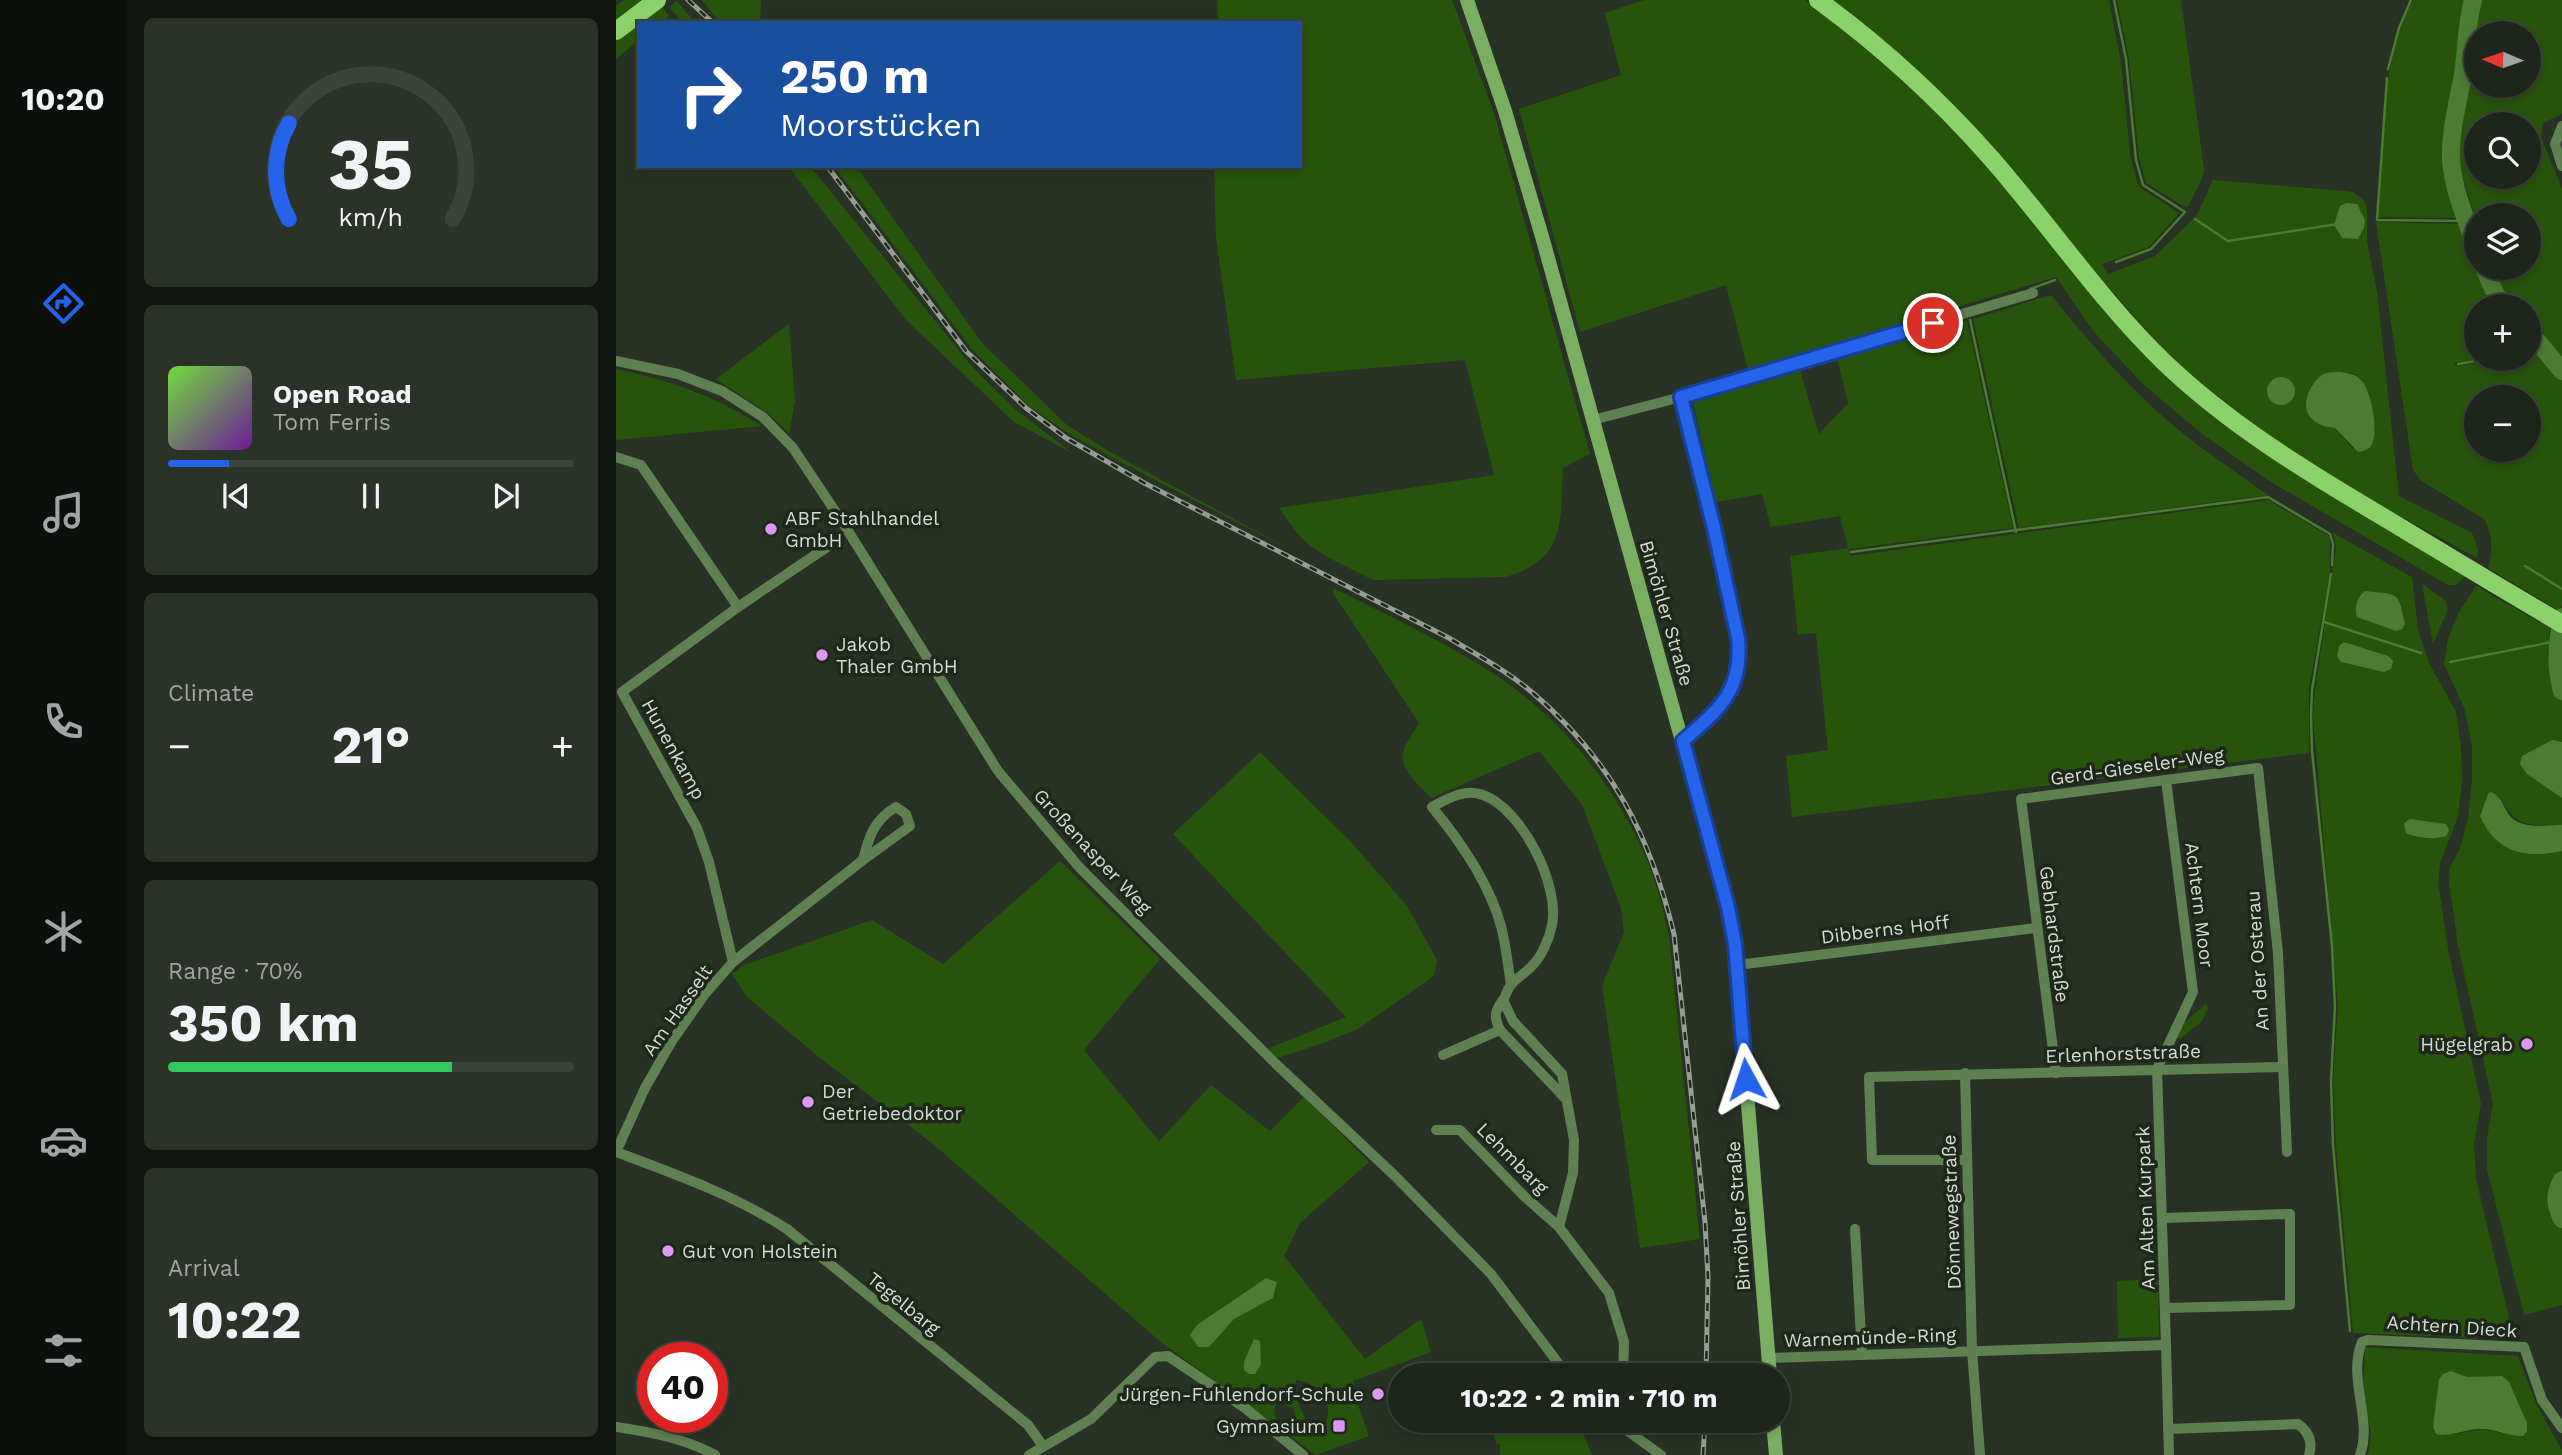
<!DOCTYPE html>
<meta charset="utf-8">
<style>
body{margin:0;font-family:"Work Sans",sans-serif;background:#2b3228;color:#f1f3f6;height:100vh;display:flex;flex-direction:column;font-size:26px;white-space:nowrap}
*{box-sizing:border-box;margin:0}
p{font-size:23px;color:#a1a5a3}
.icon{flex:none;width:38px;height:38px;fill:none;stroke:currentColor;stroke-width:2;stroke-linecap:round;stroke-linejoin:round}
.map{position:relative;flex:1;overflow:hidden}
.details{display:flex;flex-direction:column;gap:18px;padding:18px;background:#10150f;width:490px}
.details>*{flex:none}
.hud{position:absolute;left:21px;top:21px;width:665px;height:147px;border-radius:0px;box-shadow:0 4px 10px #0003,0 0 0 2px #3c433a;background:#1a4fa0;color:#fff;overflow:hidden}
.needle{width:46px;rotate:272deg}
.controls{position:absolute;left:1848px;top:21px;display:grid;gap:14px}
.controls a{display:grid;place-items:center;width:77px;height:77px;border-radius:50%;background:#1e261b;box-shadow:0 4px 10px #0003,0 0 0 2px #3c433a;font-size:35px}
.speed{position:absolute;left:21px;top:1342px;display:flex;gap:14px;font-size:35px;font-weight:700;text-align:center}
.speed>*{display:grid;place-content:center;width:91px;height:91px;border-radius:50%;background:#1e261b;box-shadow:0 4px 10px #0003,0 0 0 2px #3c433a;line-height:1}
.speed .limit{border:10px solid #d22;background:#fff;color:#111}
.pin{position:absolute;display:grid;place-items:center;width:60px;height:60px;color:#fff;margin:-30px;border:4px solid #fff;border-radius:50%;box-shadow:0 2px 7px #0007}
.me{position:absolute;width:77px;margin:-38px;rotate:355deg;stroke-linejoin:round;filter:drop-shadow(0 0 5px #0008)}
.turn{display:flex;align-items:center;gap:24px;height:147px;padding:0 28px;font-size:32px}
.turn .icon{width:91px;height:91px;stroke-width:2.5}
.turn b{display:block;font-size:49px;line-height:60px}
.big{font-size:52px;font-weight:700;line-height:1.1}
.details .card{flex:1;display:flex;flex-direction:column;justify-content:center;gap:10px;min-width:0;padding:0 24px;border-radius:10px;background:#2b3228}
.details .dial{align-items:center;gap:0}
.dial svg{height:182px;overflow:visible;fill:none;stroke:#3c433a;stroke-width:7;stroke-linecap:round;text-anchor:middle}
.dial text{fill:#f1f3f6;stroke:none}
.song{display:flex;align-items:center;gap:21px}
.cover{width:84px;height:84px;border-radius:10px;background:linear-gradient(135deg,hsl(100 70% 55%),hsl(280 70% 35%))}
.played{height:7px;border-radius:4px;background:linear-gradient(90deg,#2563eb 15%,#3c433a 15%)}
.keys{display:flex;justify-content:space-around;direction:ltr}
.heat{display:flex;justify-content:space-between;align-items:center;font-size:38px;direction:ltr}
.charge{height:10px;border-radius:5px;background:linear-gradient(90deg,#34c759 70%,#3c433a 0)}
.trip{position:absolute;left:772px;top:1363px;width:402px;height:70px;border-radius:35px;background:#1e261b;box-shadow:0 4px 10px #0003,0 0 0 2px #3c433a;font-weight:700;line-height:70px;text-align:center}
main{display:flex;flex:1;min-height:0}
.menu{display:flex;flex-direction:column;width:126px;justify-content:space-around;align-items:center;background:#0c0f0b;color:#a1a5a3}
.menu .icon{width:49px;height:49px}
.menu .selected{color:#2563eb}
.menu b{font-size:32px;color:#f1f3f6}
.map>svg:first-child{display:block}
.green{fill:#27540b;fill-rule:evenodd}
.water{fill:#4a7c32}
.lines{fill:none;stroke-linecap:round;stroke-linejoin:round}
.stream{stroke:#4a7c32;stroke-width:2.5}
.river{stroke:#4a7c32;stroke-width:18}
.street{stroke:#5f8151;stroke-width:10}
.secondary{stroke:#79af61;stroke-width:14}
.primary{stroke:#8cd26c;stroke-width:18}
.rail-casing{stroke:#969e93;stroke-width:5}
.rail{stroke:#1e281a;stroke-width:2.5;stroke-dasharray:8;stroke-linecap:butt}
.route-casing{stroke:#184099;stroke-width:18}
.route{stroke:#2563eb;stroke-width:12}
.poi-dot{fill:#dc99f4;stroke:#1e281a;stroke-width:2.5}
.labels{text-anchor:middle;stroke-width:7;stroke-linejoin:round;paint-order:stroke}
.poi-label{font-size:19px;fill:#d5dcd3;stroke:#1e281a;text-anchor:start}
.street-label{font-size:19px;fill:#d5dcd3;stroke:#1e281a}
</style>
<main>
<nav class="menu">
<b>10:20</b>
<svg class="icon selected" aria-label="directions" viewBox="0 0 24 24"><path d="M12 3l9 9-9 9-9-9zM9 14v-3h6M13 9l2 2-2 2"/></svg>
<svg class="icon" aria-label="music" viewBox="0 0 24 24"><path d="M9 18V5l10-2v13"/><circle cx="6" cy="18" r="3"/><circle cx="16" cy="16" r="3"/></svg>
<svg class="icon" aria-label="phone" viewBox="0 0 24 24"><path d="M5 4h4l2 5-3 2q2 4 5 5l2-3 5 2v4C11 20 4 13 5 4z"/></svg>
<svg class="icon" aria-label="climate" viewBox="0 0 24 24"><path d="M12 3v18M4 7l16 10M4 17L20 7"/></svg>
<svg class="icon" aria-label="car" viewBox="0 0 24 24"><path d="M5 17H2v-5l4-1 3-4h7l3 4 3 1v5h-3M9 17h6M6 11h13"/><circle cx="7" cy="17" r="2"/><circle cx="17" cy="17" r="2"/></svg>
<svg class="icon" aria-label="filters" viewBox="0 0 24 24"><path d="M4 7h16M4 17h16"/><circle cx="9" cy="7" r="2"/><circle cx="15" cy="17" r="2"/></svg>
</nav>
<section class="details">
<div class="card dial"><svg viewBox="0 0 100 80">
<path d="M14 69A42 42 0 1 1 86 69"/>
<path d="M14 69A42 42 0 0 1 14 27" stroke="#2563eb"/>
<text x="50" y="56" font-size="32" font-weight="700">35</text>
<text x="50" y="72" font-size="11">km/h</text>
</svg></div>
<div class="card">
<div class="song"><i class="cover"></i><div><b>Open Road</b><p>Tom Ferris</p></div></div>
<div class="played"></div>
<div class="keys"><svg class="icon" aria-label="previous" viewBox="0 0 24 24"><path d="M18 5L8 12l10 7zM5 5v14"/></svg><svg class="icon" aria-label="pause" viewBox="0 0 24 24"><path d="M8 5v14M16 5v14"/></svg><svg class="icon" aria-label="next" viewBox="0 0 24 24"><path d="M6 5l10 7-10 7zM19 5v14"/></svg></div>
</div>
<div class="card"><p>Climate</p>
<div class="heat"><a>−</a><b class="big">21°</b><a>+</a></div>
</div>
<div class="card"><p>Range · 70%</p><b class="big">350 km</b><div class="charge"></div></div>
<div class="card"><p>Arrival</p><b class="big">10:22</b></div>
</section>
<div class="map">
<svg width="1946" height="1455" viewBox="0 0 1946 1455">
<rect width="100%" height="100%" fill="#283224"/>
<g class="green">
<polygon points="8,0 26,0 0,21 0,6"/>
<polygon points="86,0 145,0 144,23 104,23"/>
<path d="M601,0H836L878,113L974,454L947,468C944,521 951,560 889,577L757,580L711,557L693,545L680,532L663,508L878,475L849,360L620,380L600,238L598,166H684V23H603Z"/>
<polygon points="1028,0 1189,0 1275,66 1330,119 1587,408 1649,453 1849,577 1839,585 1832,585 1655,482 1586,434 1527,384 1478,332 1440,277 1132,370 1110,285 964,332 903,109 1005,75 989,13"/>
<path d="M1213,0H1493L1505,62L1515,160L1523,187L1563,213L1533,247L1486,264L1492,274L1539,256L1581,215L1597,180L1730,191L1737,192L1748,200L1751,209V242L1761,292L1783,496L1856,533L1862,549L1861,558C1763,504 1661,452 1576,377C1540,345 1512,307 1479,273C1390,182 1301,91 1213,0ZM1745,210L1748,228L1742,239L1726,238ZM1725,372L1738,374L1746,380L1737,449L1719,428L1696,420L1691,413V402L1695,386L1702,378Z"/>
<polygon points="1501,0 1565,0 1588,169 1586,179 1571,208 1530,183 1523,158 1513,59"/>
<path d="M1798,0H1851L1843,33L1842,73L1832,116L1828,157L1844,218L1762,217C1767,159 1765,47 1798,0Z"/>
<path d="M1865,0H1946V114L1927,123L1925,137L1946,189V363L1913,323V306H1899L1878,281L1874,268H1913V215H1860V221L1841,158L1854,73L1858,20ZM1860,33H1913V86H1860ZM1860,124H1913V177H1860Z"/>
<polygon points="61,1 79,23 67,23 53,7"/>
<polygon points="45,6 53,16 44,23 24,23"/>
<polygon points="23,23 23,40 0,59 0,41"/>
<polygon points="172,166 194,166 358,369 399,409 456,453 398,422 290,320"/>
<polygon points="218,166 240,166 366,343 451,425 496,453 684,555 493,456 450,432 413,406 355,348"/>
<path d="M1760,222L1844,224L1867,282L1886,306H1860L1861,359L1838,363L1840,366L1882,359H1913V353L1923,352L1946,378V604L1944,611L1872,568C1877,550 1877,535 1868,519L1804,480L1797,470ZM1860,397H1913V450H1860Z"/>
<path d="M1435,295C1469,337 1504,378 1544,414C1578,444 1615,469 1652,495L1403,528L1357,319Z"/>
<polygon points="1351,320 1397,528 1233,549 1234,556 1652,500 1713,536 1714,540 1714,572 1693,689 1693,753 1176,817 1170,756 1212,750 1200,633 1182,635 1174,556 1232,548 1224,516 1155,527 1146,494 1100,502 1077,403 1184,370 1203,434 1232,403 1221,358"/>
<polygon points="173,324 179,401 173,433 152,413 100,379"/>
<path d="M0,369C59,382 94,394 146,426L0,440Z"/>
<polygon points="1717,533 1796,577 1802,630 1813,663 1840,712 1845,748 1846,781 1842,816 1824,864 1822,882 1832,949 1865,1104 1858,1144 1860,1179 1898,1339 1737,1333 1720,1145 1717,1081 1722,1006 1697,717 1699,690 1720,547"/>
<polygon points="1806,584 1830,601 1831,612 1817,644"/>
<path d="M1860,586L1934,628L1932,655L1946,664V742L1911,774L1946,798V825C1909,824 1904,830 1883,797L1865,811L1868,825L1932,854L1946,851V1305L1908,1315L1871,1169V1138L1877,1104L1842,945L1833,882L1834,867L1844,849L1852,818L1856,781V747L1849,710L1828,664L1832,639L1843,612Z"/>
<path d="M717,588C767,613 819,637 867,667C939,711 994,777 1028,853C1040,879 1046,907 1053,935L1084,1239L1024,1248L986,986L1008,932L1005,908L966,805L923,751L815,798C805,787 782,768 787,752C790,742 798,732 803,723L717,593Z"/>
<polygon points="644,752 736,843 791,906 821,960 818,976 742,1029 710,1042 662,1058 651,1049 730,1017 557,834"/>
<path d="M444,861L544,959L468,1050L543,1141L595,1085L654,1131L688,1097L753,1162L684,1223L668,1256L749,1359L805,1319L815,1352L737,1381L743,1408L753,1436L700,1455L546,1343L317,1144L204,1058L131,997L116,974L128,965L256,920L327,964ZM661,1282L657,1298L618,1319ZM680,1380C702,1383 718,1400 710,1423L701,1426L690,1421L679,1395L668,1405L678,1408L680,1420L674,1431H669C648,1406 661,1403 679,1386Z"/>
<polygon points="1590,1004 1592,1008 1586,1021 1564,1039 1559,1037 1563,1027"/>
<polygon points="1542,1279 1543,1337 1502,1338 1501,1281"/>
<path d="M1749,1347L1902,1356L1920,1404L1946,1450V1455H1752L1755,1436L1747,1387ZM1835,1371L1851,1377L1898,1436L1867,1429L1827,1436Z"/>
<polygon points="872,1421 962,1421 976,1455 884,1455 884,1444 881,1444"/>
</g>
<g class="water">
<polygon points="1730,203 1741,204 1749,220 1748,228 1742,239 1726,238 1718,225 1724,206"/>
<path d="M1725,372C1732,373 1739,374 1745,380C1755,389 1763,432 1756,444C1753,450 1748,451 1742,452L1719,428C1710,427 1701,425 1694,417C1684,405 1695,380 1708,374C1713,372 1719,372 1725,372Z"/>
<circle cx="1665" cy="391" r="14"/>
<path d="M1749,591C1783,595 1782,590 1789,624L1786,629L1780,631L1741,617C1738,608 1741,597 1749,591Z"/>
<polygon points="1728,642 1772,656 1777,661 1775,669 1768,672 1725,662 1721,656 1723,646"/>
<polygon points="1936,740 1946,742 1946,798 1911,774 1904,764 1906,756"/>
<path d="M1875,792C1887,797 1887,809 1896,818C1908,829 1931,825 1946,825V851C1910,859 1880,853 1864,816L1872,794Z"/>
<path d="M1794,819L1830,824L1833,830L1830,836C1818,840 1801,838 1790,833L1788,823Z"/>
<polygon points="650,1278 661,1282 657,1298 618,1319 593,1347 582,1347 574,1335 581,1325"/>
<polygon points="638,1339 644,1341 645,1365 639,1374 633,1374 628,1370 628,1362"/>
<path d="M1835,1371L1851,1377L1886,1376L1893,1382L1911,1423V1431L1907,1436C1893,1437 1880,1429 1866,1429C1851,1428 1834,1438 1820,1434L1817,1427L1823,1379L1827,1374Z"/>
</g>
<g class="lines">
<g class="stream">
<polyline points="1498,0 1510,59 1520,160 1527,185 1569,212 1535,249 1500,262"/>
<polyline points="1772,69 1783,28 1795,0"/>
<polyline points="1771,78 1761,220 1851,221"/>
<polyline points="1579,219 1612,241 1722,224"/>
<polyline points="1414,289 1439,280"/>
<polyline points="1354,320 1400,532"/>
<polyline points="1913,351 1928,348"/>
<polyline points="1842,364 1870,359"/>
<polyline points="1235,552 1652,497 1714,534 1717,544 1716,565"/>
<polyline points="1909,566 1946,589"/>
<polyline points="1715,574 1696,690 1695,715 1696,751 1716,946 1719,1007 1715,1081 1717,1145 1734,1331"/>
<polyline points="1708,622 1805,653"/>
<polyline points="1834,662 1941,641"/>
</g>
<g class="river">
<path d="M1857,0C1850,25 1851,49 1847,74C1842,103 1834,130 1835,159C1837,190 1850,219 1860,247"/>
<polyline points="1868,268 1880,295 1890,306"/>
<polyline points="1913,331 1946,371"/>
<path d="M1946,617C1941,643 1939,666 1946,691"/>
<path d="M1946,1180C1938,1195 1939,1204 1946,1219"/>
</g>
<g class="street">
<polyline points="1946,126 1939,144 1946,166"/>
<polyline points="0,361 62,374 106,391 147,417 177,448 227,523 382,771 464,868 660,1064 778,1175 875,1274 952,1376"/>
<path d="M1065,397L1099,528L1122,638C1127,691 1104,708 1067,741"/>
<polyline points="977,420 1065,397 1417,293"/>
<polyline points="0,457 25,465 122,607"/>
<polyline points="117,962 93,862 81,828 6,692 122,607 211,547"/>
<polyline points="1121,965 1420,928"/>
<path d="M887,1000C890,996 891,990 894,986C899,979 908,974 914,968C925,958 933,940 936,925C944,885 906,809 867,795C849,788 831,799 816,807C845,842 873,882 885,926C890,945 892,966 895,985"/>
<polyline points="827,1055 884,1030"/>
<polyline points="1349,1073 1356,1350 1364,1455"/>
<polyline points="1440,1073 1405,799 1642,768 1662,953 1671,1152"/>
<polyline points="820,1130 844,1130 908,1196 943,1227 993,1293 1008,1342 1007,1376"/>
<path d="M0,1152L29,1088L56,1041L89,994L117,962L247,860C253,836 258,820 280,807L290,814L294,826L247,860"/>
<path d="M0,1152C59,1174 118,1195 171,1229L412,1425L427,1446"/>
<polyline points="1351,1160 1256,1160 1253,1077 1665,1067"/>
<polyline points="1547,1218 1674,1214 1674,1305 1550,1308"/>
<path d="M943,1227L957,1173L958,1140L946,1074L897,1021L887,1000C878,1012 878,1017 884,1030L949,1098"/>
<polyline points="1239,1229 1246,1355"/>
<polyline points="1550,1345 1541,1069 1577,992 1550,780"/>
<polyline points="1152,1358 1550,1345 1553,1455"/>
<polyline points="998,1421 1045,1455"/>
<path d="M0,1427C34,1432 68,1438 99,1455"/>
<path d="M1552,1429L1682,1424C1693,1432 1697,1442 1693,1455"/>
<polyline points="413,1455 475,1419 539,1357 552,1356 629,1408 687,1455"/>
<path d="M1744,1455C1757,1419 1731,1379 1746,1342L1752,1340L1908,1347L1926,1400L1946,1428"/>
</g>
<g class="secondary">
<polyline points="851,0 889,111 927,240 1112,907 1119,944 1154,1376"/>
<polyline points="1157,1421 1160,1455"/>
</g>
<g class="primary">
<path d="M1202,0C1265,46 1322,98 1374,157C1433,224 1484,300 1549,363C1613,424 1688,470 1764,515C1825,552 1885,588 1946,624"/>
<polyline points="0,31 41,0"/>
</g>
<g class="rail-casing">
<g id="rail">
<polyline points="72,0 97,23"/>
<path d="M211,166L350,351L410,408L450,438L530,484L833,638C861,655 893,672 918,694C996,761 1034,835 1058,934L1089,1222L1092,1277L1090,1376"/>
<polyline points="1087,1455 1089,1421"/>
</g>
</g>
<use href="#rail" class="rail"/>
</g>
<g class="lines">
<g class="route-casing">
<path id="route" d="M1130,1079L1119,944L1112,907L1067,741C1104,708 1127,691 1122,638L1098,528L1065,397L1317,323"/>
</g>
<use href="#route" class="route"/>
</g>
<g class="poi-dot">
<circle cx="155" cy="529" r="7"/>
<circle cx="206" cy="655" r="7"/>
<circle cx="1911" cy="1044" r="7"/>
<circle cx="192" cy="1102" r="7"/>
<circle cx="52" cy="1251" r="7"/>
<circle cx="762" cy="1394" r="7"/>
<rect x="716" y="1419" width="14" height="14" rx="3.5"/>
</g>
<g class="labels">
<g class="poi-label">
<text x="169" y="525">ABF Stahlhandel<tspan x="169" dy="22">GmbH</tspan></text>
<text x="220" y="651">Jakob<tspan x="220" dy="22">Thaler GmbH</tspan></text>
<text x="1897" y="1051" text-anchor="end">Hügelgrab</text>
<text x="206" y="1098">Der<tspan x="206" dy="22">Getriebedoktor</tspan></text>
<text x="66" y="1258">Gut von Holstein</text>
<text x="748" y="1401" text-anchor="end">Jürgen-Fuhlendorf-Schule</text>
<text x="709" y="1433" text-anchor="end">Gymnasium</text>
</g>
<g class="street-label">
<text transform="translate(1051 613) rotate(74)" y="7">Bimöhler Straße</text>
<text transform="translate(58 749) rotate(61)" y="7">Hunenkamp</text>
<text transform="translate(1521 766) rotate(-8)" y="7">Gerd-Gieseler-Weg</text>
<text transform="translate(477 851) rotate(47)" y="7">Großenasper Weg</text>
<text transform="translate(1584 905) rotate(83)" y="7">Achtern Moor</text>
<text transform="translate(1269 929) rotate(-7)" y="7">Dibberns Hoff</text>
<text transform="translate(1439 934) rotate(83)" y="7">Gebhardstraße</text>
<text transform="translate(1641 961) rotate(-94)" y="7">An der Osterau</text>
<text transform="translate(61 1010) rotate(-55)" y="7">Am Hasselt</text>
<text transform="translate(1507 1053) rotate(-2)" y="7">Erlenhorststraße</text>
<text transform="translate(897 1158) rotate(45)" y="7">Lehmbarg</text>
<text transform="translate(1529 1208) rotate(-92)" y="7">Am Alten Kurpark</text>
<text transform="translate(1335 1212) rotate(-92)" y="7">Dönnewegstraße</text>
<text transform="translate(1122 1216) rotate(-94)" y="7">Bimöhler Straße</text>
<text transform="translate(288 1303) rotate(39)" y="7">Tegelbarg</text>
<text transform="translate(1836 1326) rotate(4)" y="7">Achtern Dieck</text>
<text transform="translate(1254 1337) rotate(-2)" y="7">Warnemünde-Ring</text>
</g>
</g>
</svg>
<div class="controls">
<a><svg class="needle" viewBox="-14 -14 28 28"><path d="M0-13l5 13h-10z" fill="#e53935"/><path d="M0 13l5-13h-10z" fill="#a1a5a3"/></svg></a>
<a><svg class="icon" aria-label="search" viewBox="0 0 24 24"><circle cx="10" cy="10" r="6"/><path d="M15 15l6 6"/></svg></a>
<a><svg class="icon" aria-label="layers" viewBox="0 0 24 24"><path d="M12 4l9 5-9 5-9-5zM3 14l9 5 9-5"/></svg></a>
<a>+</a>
<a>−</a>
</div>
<div class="speed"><div class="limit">40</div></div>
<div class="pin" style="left:1317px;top:323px;background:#d93025"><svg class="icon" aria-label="arrive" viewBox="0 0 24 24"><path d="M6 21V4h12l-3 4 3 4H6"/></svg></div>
<svg class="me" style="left:1130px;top:1079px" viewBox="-20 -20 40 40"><path d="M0-17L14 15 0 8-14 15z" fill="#2563eb" stroke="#fff" stroke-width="4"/></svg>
<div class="trip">10:22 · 2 min · 710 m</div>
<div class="hud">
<div class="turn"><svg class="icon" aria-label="right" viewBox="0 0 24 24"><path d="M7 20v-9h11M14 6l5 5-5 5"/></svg><div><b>250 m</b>Moorstücken</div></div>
</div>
</div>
</main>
